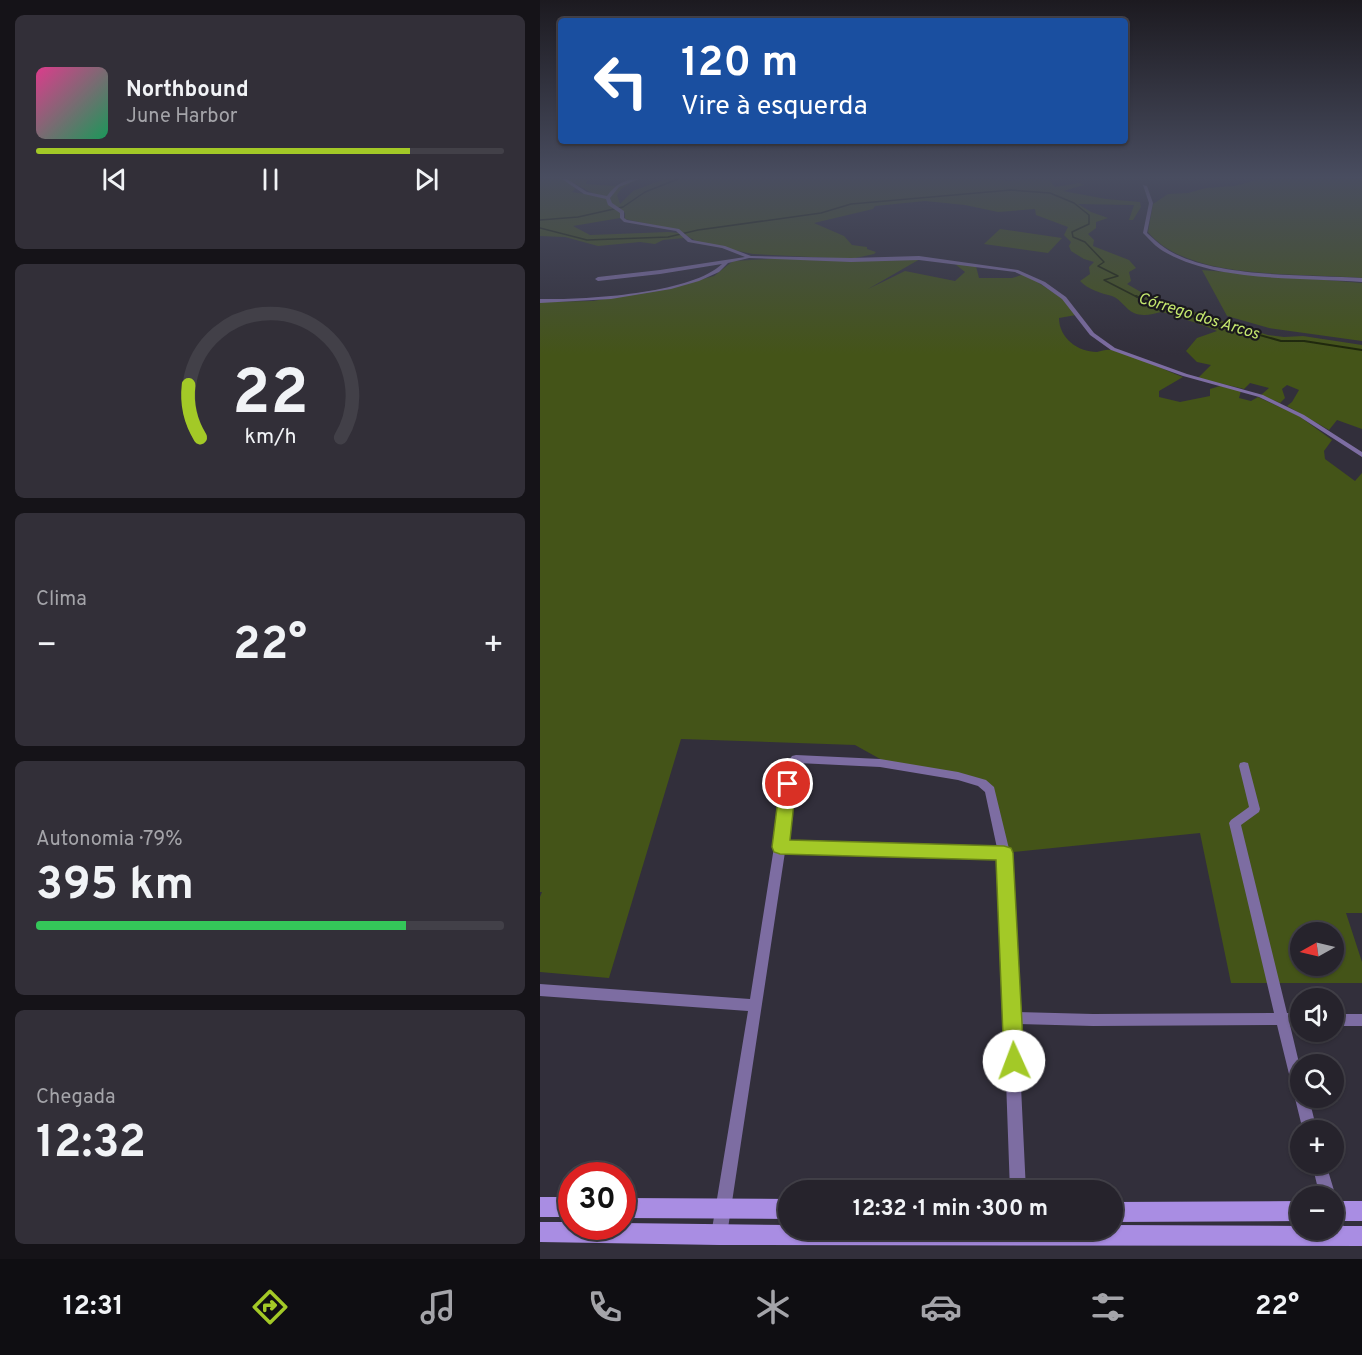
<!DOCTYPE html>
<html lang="pt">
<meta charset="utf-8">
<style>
body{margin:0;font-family:Overpass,sans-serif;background:#322f38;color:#f1f3f6;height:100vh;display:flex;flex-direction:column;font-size:22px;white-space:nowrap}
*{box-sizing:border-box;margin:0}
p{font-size:20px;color:#a4a4a9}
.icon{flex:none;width:33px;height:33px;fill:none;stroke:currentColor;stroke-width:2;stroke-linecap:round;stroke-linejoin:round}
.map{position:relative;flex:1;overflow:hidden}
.drawer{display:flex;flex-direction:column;gap:15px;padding:15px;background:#151318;width:540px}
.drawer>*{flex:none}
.guide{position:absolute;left:18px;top:18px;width:570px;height:126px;border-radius:6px;box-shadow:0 2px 4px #0004,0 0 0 2px #424048;background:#1a4fa0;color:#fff;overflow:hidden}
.needle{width:39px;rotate:262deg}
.tools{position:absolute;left:750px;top:922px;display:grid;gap:12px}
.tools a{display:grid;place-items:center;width:54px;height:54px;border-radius:50%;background:#26232c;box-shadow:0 2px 4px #0004,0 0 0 2px #424048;font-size:30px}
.speed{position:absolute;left:18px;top:1162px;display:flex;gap:12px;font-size:30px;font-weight:700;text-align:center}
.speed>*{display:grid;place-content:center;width:78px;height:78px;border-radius:50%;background:#26232c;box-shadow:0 2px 4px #0004,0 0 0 2px #424048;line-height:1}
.speed .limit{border:9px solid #d22;background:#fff;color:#111}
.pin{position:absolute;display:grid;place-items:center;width:51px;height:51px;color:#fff;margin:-26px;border:3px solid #fff;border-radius:50%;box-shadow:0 2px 6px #0007}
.me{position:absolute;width:66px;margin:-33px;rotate:358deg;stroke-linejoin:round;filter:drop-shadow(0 0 4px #0008)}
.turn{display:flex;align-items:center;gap:21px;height:126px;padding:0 24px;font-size:27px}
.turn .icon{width:78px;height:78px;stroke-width:2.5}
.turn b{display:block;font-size:42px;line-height:51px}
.big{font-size:45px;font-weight:700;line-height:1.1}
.drawer .tile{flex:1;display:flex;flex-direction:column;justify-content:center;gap:9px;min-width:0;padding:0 21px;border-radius:9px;background:#322f38}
.drawer .dial{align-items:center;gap:0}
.dial svg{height:156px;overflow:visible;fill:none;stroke:#424048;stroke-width:7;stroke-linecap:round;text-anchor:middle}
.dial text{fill:#f1f3f6;stroke:none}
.song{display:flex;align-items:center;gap:18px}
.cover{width:72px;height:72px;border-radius:9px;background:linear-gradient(135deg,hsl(330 70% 55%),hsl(150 70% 35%))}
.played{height:6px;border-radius:3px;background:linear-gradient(90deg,#a3c927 80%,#424048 80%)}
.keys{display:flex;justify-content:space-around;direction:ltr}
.heat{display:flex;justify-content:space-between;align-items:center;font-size:33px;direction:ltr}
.charge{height:9px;border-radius:4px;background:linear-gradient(90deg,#34c759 79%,#424048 0)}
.trip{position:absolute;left:238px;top:1180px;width:345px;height:60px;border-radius:30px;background:#26232c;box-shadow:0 2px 4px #0004,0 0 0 2px #424048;font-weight:700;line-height:60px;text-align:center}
.tabs{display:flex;height:96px;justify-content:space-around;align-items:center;background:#0f0e12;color:#a4a4a9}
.tabs .icon{width:42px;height:42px}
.tabs .selected{color:#a3c927}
.tabs b{font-size:27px;color:#f1f3f6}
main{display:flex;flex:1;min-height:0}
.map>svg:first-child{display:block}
.green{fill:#445418;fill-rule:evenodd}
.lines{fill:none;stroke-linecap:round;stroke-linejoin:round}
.stream-far1{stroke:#1d2608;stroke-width:1.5}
.stream{stroke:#1d2608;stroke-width:2}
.street{fill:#7d6da2;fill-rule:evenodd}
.secondary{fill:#a98de3;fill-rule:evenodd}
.route{fill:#a3c927;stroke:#6a8319;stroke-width:1.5}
.labels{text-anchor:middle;stroke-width:4.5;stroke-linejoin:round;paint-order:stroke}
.far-water-label{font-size:16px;font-style:italic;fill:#c5e86e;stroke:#1a181e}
</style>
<main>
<section class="drawer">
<div class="tile">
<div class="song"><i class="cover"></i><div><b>Northbound</b><p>June Harbor</p></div></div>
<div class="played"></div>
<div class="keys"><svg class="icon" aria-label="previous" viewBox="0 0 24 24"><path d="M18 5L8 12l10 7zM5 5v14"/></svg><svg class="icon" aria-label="pause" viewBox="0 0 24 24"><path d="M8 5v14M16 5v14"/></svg><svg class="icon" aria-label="next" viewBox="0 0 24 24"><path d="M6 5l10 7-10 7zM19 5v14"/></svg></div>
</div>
<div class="tile dial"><svg viewBox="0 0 100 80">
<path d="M14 69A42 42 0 1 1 86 69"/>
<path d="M14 69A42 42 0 0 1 8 42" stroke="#a3c927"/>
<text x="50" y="56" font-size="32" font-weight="700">22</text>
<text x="50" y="72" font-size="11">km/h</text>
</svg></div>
<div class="tile"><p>Clima</p>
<div class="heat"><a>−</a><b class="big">22°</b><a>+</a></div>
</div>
<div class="tile"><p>Autonomia · 79%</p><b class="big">395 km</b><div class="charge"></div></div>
<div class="tile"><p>Chegada</p><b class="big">12:32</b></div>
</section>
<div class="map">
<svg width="822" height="1259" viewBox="0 0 822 1259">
<rect width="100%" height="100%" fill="#322f3b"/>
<g class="green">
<polygon points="0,179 22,179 36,188 32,192 58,196 26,179 51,179 48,179 46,184 76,186 67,197 69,204 82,214 80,218 33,226 50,235 128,232 139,233 144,238 123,240 115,244 100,242 58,246 25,237 0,236"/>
<path d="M124,179H453C473,183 490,177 509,180L515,187L539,183L544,185L523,191L566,199L600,202L601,207L593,220H589L594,205L538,204L551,212L568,218L556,222V228L548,234L554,240L553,246L589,260L596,268L589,272L591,281L587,284L613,299L728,335L744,337L763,336L822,345V429L797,420L789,430L747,406L752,402L759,390L747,385L742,389L745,398L740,403L721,395L729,388L710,383L704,389L658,378L671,365L657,362L646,351L657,338L677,331C672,328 625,312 621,312C613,314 603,317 594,313C586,310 581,299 572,296C563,294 547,289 540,281L550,274L549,267L554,262L544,259L531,251L529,246L531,242L524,235L528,227L496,215L495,209L458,212L425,205L385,201L335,206L333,209L274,223L304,236L312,245L327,247V249L336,252L334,254L311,259L213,254L159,243L137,230L85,219V213L72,204L70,198L78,186L96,180L81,189L77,195L80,204L93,191Z"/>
<path d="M720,179H822V278C762,272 649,282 608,232L613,204L628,194L648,193L666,188L694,186Z"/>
<polygon points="460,229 522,238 508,253 444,244"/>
<path d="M248,258L380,259L328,289L365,271L415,281L425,272L415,264L436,266L439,278H472L485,274L522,298L536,315L519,318C519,338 538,352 557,352C562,351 567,349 571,350C592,354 622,369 643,377L619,391V397L640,402L670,396V389L680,386L701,391L699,398L711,401L718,397L759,416L792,440L784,451L785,459L815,481L822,473V913H806L822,962V983H691L660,833L464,853L451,796L442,783L351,765L315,745L141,739L69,978L0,972V897L2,892H0V302L53,301L133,287L174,276L193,261ZM760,933H794V966H760Z"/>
<polygon points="662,270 822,283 822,341 729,328 687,316"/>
</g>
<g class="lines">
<g class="stream-far1">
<polyline points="0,220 38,217 83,207 105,192 138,179"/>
<polyline points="0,228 47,240 128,237 158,230 281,213 311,204 471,190 510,193 534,203 549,215 549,224 532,232 533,237 545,242 564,262 558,266 578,276 564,280 599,298"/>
</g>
<polyline class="stream" points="596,296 613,305 741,341 764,341 822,350"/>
<g class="street">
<path d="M22,179H27L47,192L67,196C75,185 84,179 99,179L79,187L70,198L72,203L84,211V218L87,220L139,229L152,240L185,246L211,256L311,258L379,256L478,270L505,282L526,297L554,333L575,348L647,374L723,395L764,415L822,452V457L760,417L719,397L643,376L571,350L550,335L522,299L501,284L475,272L379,260L311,262L209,258L188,263L179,272L159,281L131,289L71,299L0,303V299C43,300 151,294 182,264L120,274L58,281L55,279L58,277L120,270L205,257L182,248L148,242L136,231L84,222L80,218V213L68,205L66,199L44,194Z"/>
<path d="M603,185L607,186L613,203L607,233C613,238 619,244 625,248C671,279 767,274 822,278V282C761,277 677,283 623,251C616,247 609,239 603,233L609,203Z"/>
<path d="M256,755L340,759L418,772L446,780L454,787L470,853L477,1012L553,1014L734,1013L689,823L691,820L709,807L699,766L700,763L704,762L708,763L720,809L719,812L701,825L747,1013H760V1025H750L760,1067V1098H769L777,1131H763L737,1025L553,1026L478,1024L486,1191H470L458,858L245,852L187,1235L184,1240L179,1243L174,1240L171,1235L208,1011L0,996V984L210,999L234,847L246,764L252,756ZM258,763L340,767L418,780L438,786L445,792L457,848L246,842L256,765Z"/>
<rect x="794" y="1014" width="28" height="12"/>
<polygon points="772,1164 786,1164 796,1197 794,1202 794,1197 780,1197"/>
<polygon points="794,1210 799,1213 807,1236 804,1241 799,1244 794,1241 790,1230 794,1230"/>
</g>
<g class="secondary">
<rect x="0" y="1197" width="32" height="20"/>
<polygon points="82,1198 249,1199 249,1219 82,1218"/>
<polygon points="760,1201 760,1221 573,1222 573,1202"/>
<rect x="794" y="1201" width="28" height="20"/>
<polygon points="0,1222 32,1222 32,1227 82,1227 82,1223 249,1225 249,1230 573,1230 573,1225 760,1226 760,1230 794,1230 794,1226 822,1226 822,1246 179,1245 0,1242"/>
</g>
</g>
<linearGradient id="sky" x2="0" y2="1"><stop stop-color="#1c1a20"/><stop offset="0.5" stop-color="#494d60"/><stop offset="1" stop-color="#494d60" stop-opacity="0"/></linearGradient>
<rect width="822" height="355" fill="url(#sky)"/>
<polygon class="route" points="248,778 254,780 256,784 250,840 464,846 471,848 473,853 484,1061 481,1068 474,1071 467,1068 464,1061 456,860 240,854 234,852 232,847 240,784 243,780"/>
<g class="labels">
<g class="far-water-label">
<text transform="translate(659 315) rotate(17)" y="6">Córrego dos Arcos</text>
</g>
</g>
</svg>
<div class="tools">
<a><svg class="needle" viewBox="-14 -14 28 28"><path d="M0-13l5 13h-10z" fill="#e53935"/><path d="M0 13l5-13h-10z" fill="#a4a4a9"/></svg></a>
<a><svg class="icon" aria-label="sound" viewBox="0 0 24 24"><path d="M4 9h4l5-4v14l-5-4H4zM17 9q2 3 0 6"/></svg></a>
<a><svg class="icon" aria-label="search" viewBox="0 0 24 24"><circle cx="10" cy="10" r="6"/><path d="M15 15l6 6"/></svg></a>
<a>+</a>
<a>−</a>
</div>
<div class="speed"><div class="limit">30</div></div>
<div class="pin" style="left:248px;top:784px;background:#d93025"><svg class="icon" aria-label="arrive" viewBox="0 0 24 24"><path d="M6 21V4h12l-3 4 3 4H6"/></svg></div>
<svg class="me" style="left:474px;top:1061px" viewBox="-20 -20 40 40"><circle r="19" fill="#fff"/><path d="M0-13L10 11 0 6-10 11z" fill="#a3c927"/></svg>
<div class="trip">12:32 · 1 min · 300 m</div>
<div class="guide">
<div class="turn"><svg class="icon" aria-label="left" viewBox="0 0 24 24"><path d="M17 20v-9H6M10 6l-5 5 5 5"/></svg><div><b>120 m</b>Vire à esquerda</div></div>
</div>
</div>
</main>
<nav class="tabs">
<b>12:31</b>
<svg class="icon selected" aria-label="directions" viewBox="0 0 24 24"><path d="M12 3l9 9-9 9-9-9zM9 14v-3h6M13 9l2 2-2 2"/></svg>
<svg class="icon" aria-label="music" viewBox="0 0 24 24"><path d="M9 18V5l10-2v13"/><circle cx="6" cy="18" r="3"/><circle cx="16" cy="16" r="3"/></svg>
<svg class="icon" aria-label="phone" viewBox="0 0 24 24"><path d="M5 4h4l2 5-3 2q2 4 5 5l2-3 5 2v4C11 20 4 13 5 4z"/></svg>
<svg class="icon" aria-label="climate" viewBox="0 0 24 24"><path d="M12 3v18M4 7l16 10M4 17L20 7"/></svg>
<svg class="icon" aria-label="car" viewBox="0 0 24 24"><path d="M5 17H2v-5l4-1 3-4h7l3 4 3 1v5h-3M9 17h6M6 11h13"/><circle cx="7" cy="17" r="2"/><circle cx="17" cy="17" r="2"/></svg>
<svg class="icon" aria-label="filters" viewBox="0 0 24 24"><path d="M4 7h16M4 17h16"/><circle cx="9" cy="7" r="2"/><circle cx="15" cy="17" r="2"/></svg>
<b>22°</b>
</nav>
